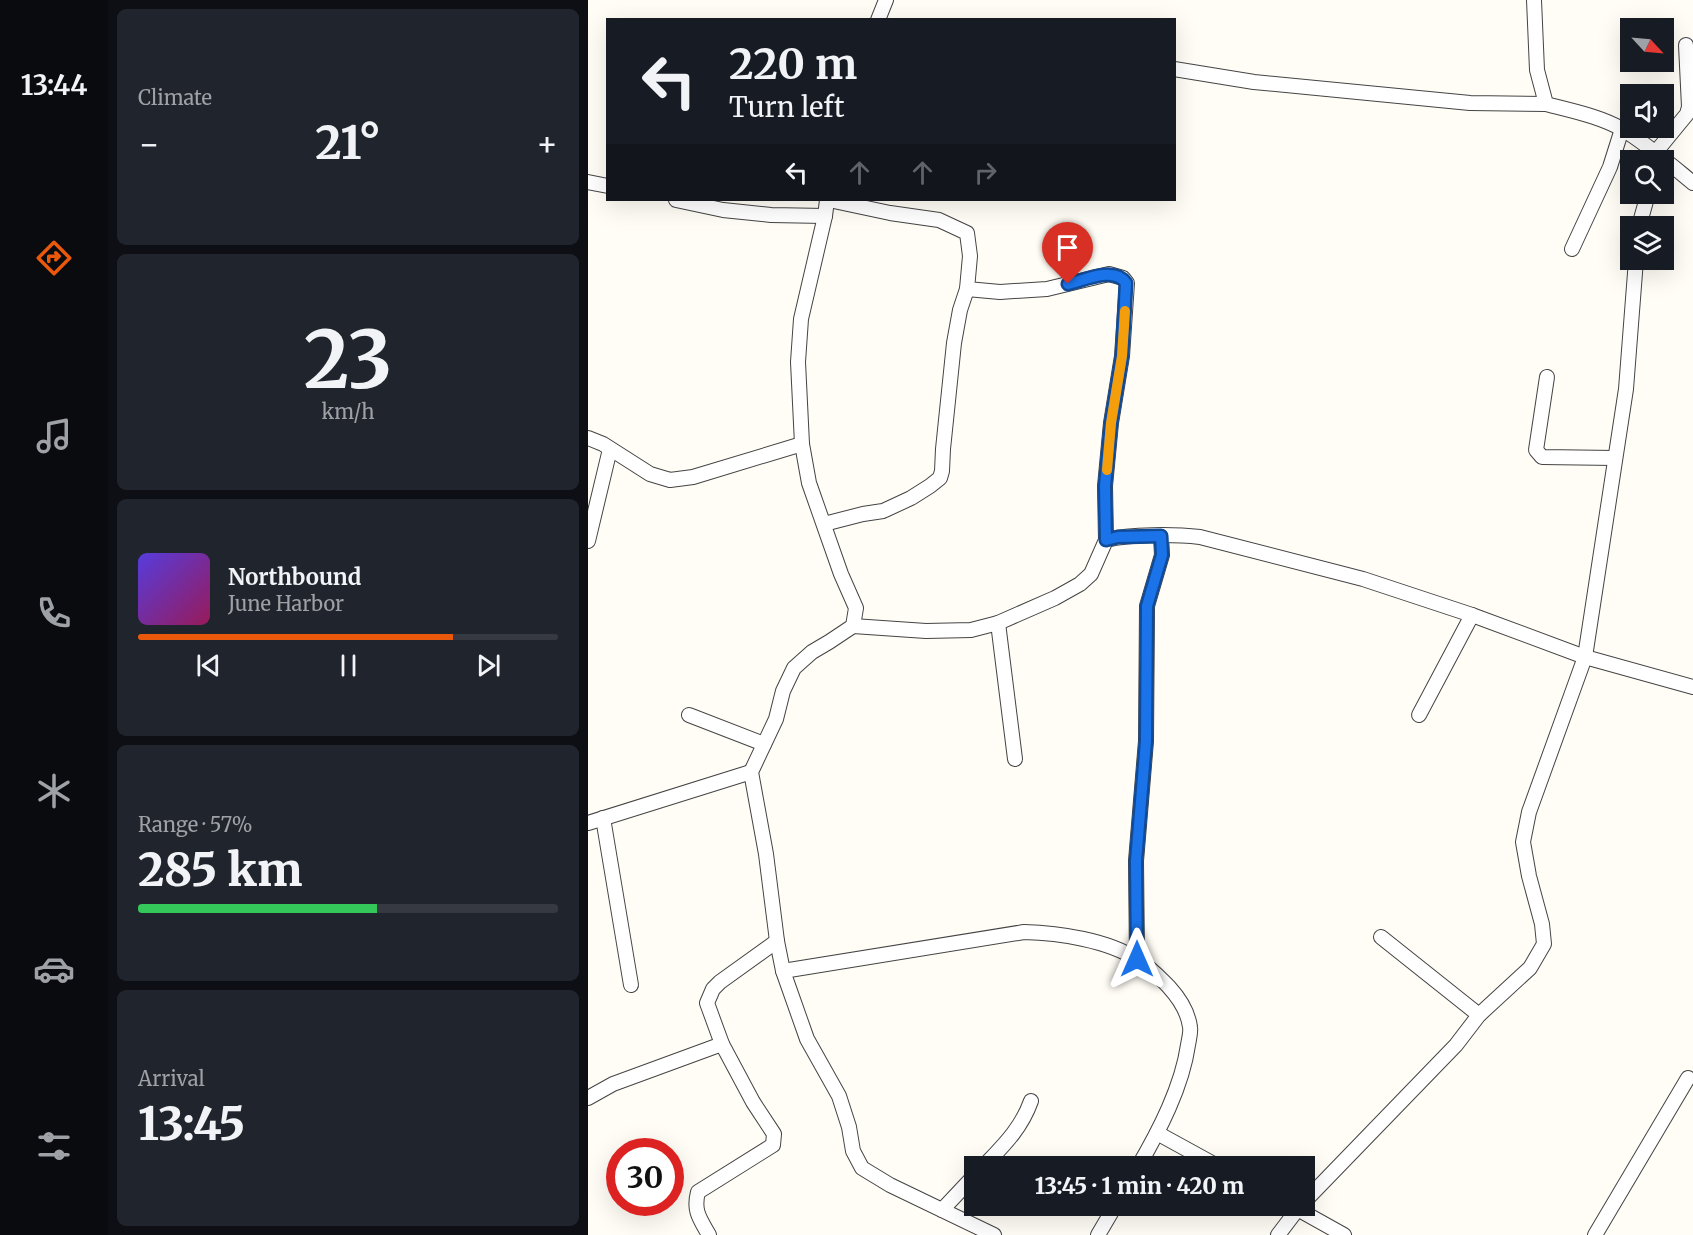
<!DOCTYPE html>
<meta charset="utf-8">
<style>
body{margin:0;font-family:Merriweather,serif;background:#20242c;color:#f1f3f6;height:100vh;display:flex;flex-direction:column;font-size:22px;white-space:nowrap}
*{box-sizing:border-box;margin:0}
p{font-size:20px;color:#9ea1a6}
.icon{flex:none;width:33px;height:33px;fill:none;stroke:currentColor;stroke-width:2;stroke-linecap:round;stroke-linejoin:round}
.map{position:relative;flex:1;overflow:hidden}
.details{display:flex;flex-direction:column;gap:9px;padding:9px;background:#0d0f14;width:480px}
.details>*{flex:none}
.top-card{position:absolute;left:18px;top:18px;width:570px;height:183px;border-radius:0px;box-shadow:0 6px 24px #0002;background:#171b24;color:#f1f3f6;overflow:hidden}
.needle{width:39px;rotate:116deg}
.fabs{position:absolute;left:1032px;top:18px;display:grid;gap:12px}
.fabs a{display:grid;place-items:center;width:54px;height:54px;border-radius:0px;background:#171b24;box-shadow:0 6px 24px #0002;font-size:30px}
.speed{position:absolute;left:18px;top:1138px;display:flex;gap:12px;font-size:30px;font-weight:700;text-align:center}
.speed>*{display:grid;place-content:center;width:78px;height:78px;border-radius:50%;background:#171b24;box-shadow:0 6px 24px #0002;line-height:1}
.speed .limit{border:9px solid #d22;background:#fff;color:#111}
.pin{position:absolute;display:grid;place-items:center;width:51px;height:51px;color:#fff;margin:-62px -26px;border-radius:50% 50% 50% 0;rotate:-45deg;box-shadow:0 0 6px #0007}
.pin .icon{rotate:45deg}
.me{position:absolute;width:66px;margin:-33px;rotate:0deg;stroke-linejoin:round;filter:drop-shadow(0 0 4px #0008)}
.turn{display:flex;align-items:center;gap:21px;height:126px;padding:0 24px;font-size:27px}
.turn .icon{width:78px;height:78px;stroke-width:2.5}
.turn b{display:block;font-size:42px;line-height:51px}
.lanes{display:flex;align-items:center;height:57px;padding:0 24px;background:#0003;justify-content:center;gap:30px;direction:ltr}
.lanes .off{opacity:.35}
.big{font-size:45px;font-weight:800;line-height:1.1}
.details .widget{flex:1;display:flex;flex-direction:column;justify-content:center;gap:9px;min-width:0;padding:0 21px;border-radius:9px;background:#20242c}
.details .dial{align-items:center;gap:0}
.dial b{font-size:78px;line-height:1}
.song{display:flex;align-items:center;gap:18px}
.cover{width:72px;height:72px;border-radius:9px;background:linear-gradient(135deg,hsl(250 70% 55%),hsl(330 70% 35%))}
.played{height:6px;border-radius:3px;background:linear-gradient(90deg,#ea580c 75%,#363941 75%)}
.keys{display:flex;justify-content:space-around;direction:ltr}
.heat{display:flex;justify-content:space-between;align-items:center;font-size:33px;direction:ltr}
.charge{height:9px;border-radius:4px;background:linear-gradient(90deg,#34c759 57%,#363941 0)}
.trip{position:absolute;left:376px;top:1156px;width:351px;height:60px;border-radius:0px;background:#171b24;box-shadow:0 6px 24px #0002;font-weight:800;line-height:60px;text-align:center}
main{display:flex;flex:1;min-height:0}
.tabs{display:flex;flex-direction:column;width:108px;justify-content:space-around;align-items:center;background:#090b0e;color:#9ea1a6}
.tabs .icon{width:42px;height:42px}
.tabs .active{color:#ea580c}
.tabs b{font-size:27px;color:#f1f3f6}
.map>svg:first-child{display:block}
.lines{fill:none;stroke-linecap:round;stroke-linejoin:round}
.minor-casing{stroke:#444;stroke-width:16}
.minor{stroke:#fff;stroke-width:14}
.route-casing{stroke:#114b97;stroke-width:15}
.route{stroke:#1a73e8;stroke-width:10}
.slow{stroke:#f59e0b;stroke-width:10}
</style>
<main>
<nav class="tabs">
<b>13:44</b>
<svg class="icon active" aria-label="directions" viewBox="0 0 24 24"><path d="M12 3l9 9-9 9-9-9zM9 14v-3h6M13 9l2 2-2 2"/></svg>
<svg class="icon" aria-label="music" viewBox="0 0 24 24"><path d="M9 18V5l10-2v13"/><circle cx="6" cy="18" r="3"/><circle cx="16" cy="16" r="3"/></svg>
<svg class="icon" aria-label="phone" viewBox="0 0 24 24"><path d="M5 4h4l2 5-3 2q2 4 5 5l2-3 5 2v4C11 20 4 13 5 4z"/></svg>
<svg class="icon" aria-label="climate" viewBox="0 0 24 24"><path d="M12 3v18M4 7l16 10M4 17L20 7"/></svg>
<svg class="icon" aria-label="car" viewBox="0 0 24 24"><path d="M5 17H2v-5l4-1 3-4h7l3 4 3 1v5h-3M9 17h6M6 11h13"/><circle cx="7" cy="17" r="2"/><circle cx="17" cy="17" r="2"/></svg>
<svg class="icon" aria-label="filters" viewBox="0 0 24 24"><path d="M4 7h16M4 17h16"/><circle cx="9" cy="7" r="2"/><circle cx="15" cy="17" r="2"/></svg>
</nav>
<section class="details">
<div class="widget"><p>Climate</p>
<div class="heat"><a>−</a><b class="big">21°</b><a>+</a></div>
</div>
<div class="widget dial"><b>23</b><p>km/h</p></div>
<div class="widget">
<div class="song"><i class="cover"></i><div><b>Northbound</b><p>June Harbor</p></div></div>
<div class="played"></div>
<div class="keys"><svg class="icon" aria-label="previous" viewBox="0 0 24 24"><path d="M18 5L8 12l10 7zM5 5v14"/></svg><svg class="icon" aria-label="pause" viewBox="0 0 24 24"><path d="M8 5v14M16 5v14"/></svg><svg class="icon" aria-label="next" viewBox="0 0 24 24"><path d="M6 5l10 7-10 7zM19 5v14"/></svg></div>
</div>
<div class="widget"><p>Range · 57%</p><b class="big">285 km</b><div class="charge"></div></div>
<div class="widget"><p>Arrival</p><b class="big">13:45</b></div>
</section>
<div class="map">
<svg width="1105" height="1235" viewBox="0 0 1105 1235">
<rect width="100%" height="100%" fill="#fffdf5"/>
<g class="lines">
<g class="minor-casing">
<g id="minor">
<path d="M946,0L949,70L958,104C984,111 1011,116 1034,129C1059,144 1082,164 1105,183"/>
<polyline points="290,20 298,0"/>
<polyline points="586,69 666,82 882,103 958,104"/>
<polyline points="1067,153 1099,114 1101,107 1098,45"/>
<polyline points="0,182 20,186"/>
<polyline points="88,200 135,210 183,215 237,216"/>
<polyline points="239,200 237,216 213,319 210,362 214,444 221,483 253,574 268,608 265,626 241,642 224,652 206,668 195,691 188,719 163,772 178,854 189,941 195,971 219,1039 251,1096 261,1127 265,1151 274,1168 302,1185 406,1235"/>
<polyline points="1051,226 1060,194"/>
<polyline points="984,249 1022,167 1034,129"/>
<polyline points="959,377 948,450 954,457 1027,458"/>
<polyline points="0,438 15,444 62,474 82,480 105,477 214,444"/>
<polyline points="236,524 275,514 295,511 323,498 342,486 352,478 354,471 355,449 366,343 372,310 379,289 382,256 379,233 351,220 302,213 241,200"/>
<path d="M518,540C543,534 586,534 612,537L775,579L884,615L997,657L1105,687"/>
<polyline points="0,541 22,449"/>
<polyline points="410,623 427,759"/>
<polyline points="265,626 338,631 383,630 410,623 467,598 492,584 503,574 518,540 517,486 523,423 534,356 539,283 535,278 521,274 459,289 412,292 379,289"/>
<polyline points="101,715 176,744"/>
<polyline points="831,715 884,615"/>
<polyline points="15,818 43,985"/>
<polyline points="0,823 163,772"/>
<polyline points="793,937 891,1015"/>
<polyline points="549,959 548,861 558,741 559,606 574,555 573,536"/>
<path d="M195,971L436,932C471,933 520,940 550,960C562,967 571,977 581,987C591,998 600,1012 602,1027C603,1032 601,1039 600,1045C594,1087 571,1131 550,1167"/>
<polyline points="0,1098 25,1084 134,1044"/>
<polyline points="569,1133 631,1167"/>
<path d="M395,1167C415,1146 433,1129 443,1101"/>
<polyline points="717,1201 868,1045 891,1015 942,968 956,944 954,924 941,876 935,842 941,812 997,657 1038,389 1048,260"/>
<polyline points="704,1206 756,1235"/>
<polyline points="354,1210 387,1175"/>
<path d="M121,1235C112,1219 105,1211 110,1192L185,1145L186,1134L165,1102L134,1044L119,1003L125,989L132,982L189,941"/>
<polyline points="510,1235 527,1206"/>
<polyline points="690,1235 712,1206"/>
<polyline points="1007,1235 1100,1078"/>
</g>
</g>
<use href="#minor" class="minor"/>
</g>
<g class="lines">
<g class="route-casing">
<path id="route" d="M480,284C497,280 526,266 538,283L534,356L523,423L517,486L518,540L530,537L573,536L574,555L559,606L558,741L548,861L549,959"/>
</g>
<use href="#route" class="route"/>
<polyline class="slow" points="519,470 523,423 534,356 537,311"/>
</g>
</svg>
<div class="fabs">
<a><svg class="needle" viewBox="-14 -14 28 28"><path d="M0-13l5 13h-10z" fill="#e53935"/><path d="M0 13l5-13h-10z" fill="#9ea1a6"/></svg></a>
<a><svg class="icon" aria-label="sound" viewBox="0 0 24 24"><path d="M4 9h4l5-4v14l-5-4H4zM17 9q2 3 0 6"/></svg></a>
<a><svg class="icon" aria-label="search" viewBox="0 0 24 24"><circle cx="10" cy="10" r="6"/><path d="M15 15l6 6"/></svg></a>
<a><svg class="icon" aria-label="layers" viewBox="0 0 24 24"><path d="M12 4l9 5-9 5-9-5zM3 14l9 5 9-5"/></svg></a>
</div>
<div class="speed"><div class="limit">30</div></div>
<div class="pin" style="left:480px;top:284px;background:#d93025"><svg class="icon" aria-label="arrive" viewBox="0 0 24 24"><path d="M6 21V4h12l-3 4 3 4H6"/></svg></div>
<svg class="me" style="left:549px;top:959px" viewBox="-20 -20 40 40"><path d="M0-17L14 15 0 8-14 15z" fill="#1a73e8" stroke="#fff" stroke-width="4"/></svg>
<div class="trip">13:45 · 1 min · 420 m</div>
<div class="top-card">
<div class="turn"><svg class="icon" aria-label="left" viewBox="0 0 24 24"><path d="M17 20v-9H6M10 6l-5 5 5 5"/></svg><div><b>220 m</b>Turn left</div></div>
<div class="lanes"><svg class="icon" aria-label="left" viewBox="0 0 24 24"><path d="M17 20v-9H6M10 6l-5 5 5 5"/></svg><svg class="icon off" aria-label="ahead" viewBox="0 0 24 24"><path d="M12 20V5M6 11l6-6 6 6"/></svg><svg class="icon off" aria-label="ahead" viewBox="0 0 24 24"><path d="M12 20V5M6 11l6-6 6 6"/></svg><svg class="icon off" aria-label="right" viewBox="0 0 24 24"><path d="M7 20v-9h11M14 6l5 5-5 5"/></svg></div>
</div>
</div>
</main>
